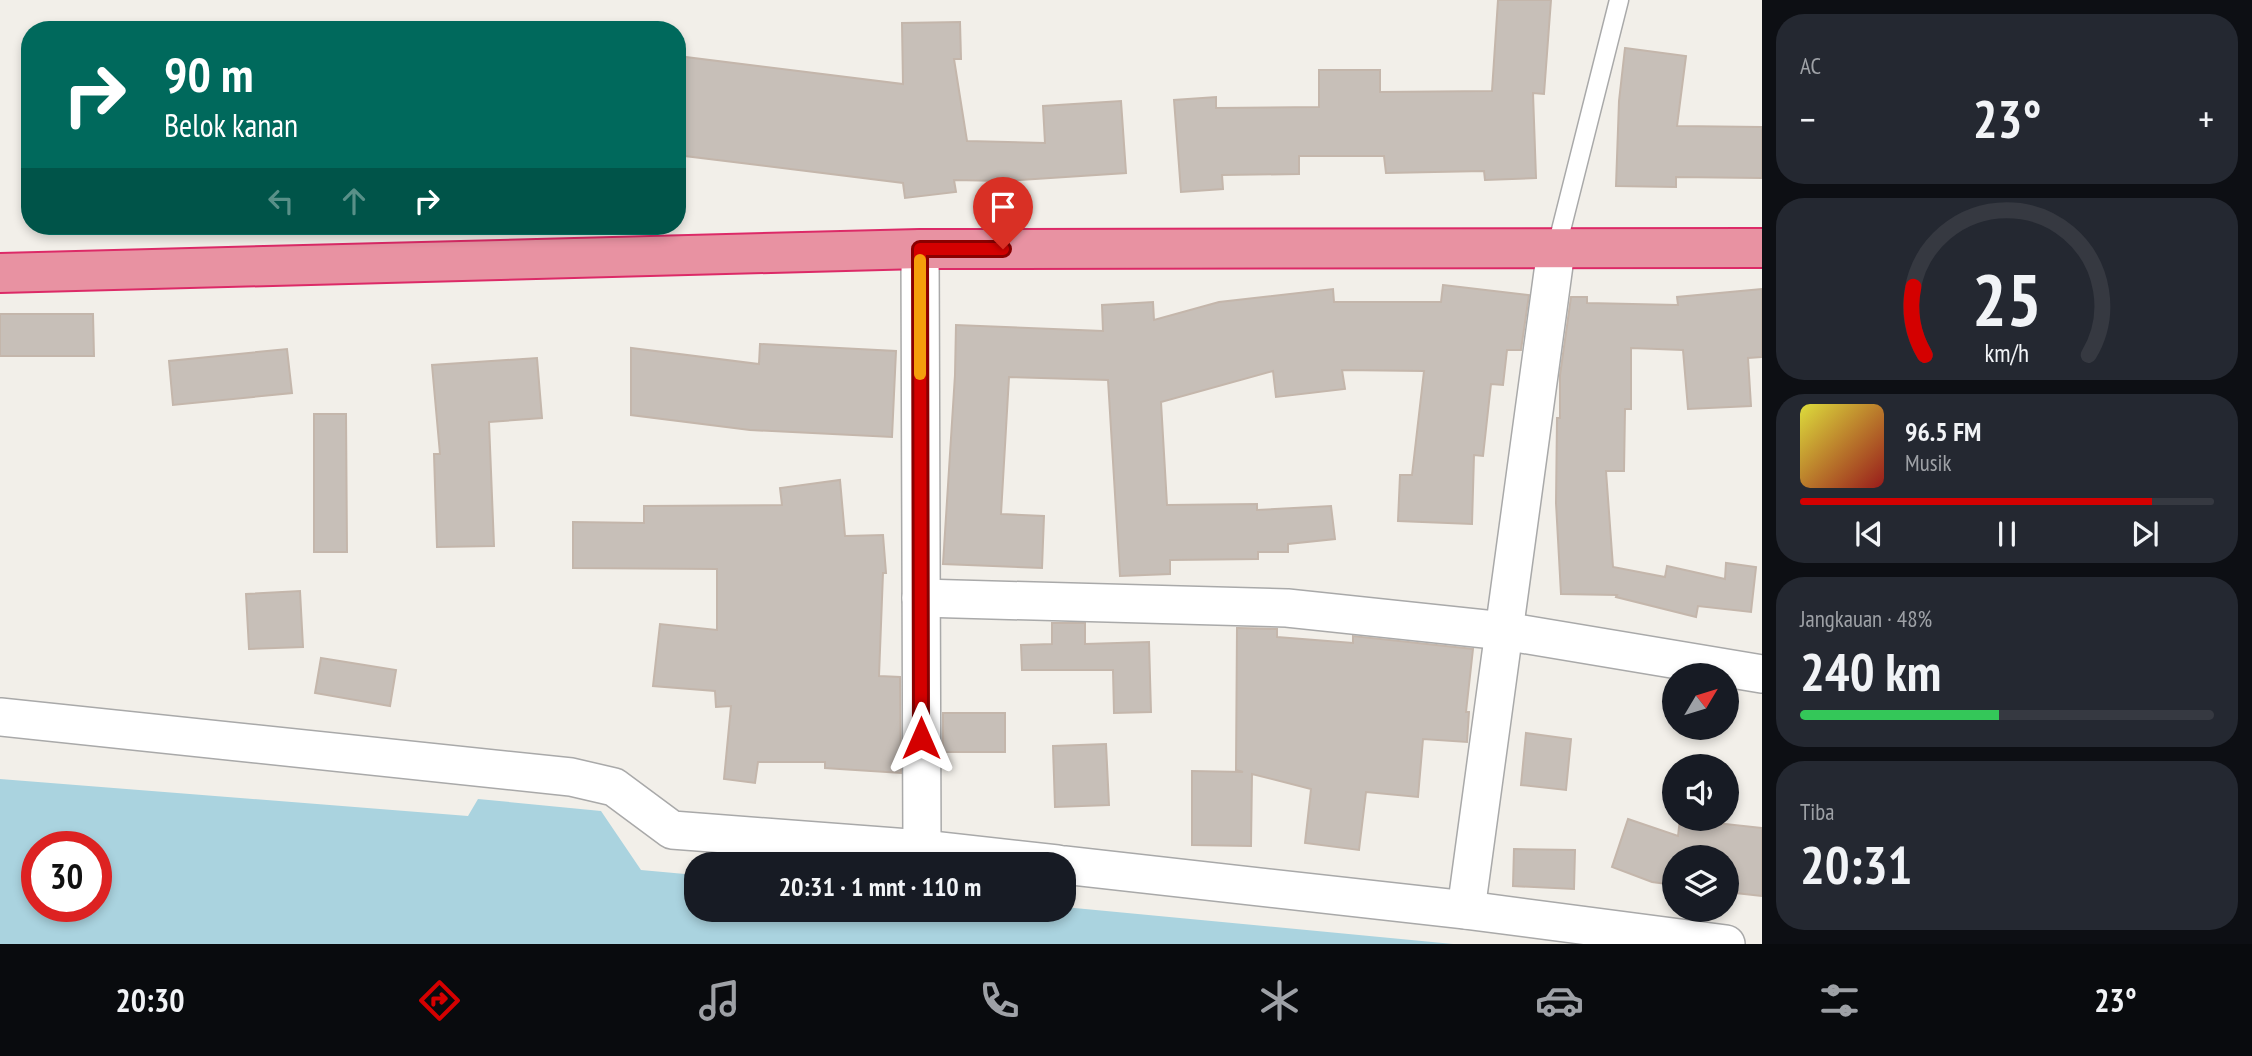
<!DOCTYPE html>
<html lang="id">
<meta charset="utf-8">
<style>
body{margin:0;font-family:"PT Sans Narrow",sans-serif;background:#242831;color:#f1f3f6;height:100vh;display:flex;flex-direction:column;font-size:26px;white-space:nowrap}
*{box-sizing:border-box;margin:0}
p{font-size:23px;color:#9ea1a6}
.icon{flex:none;width:38px;height:38px;fill:none;stroke:currentColor;stroke-width:2;stroke-linecap:round;stroke-linejoin:round}
.map{position:relative;flex:1;overflow:hidden}
.sheet{display:flex;flex-direction:column;gap:14px;padding:14px;background:#0d0f14;width:490px}
.sheet>*{flex:none}
.hud{position:absolute;left:21px;top:21px;width:665px;height:214px;border-radius:28px;box-shadow:0 4px 10px #0003;background:#00695c;color:#fff;overflow:hidden}
.needle{width:46px;rotate:52deg}
.tools{position:absolute;left:1662px;top:663px;display:grid;gap:14px}
.tools a{display:grid;place-items:center;width:77px;height:77px;border-radius:50%;background:#171b24;box-shadow:0 4px 10px #0003;font-size:35px}
.speed{position:absolute;left:21px;top:831px;display:flex;gap:14px;font-size:35px;font-weight:700;text-align:center}
.speed>*{display:grid;place-content:center;width:91px;height:91px;border-radius:50%;background:#171b24;box-shadow:0 4px 10px #0003;line-height:1}
.speed .limit{border:10px solid #d22;background:#fff;color:#111}
.pin{position:absolute;display:grid;place-items:center;width:60px;height:60px;color:#fff;margin:-72px -30px;border-radius:50% 50% 50% 0;rotate:-45deg;box-shadow:0 0 7px #0007}
.pin .icon{rotate:45deg}
.me{position:absolute;width:77px;margin:-38px;rotate:0deg;stroke-linejoin:round;filter:drop-shadow(0 0 5px #0008)}
.turn{display:flex;align-items:center;gap:24px;height:147px;padding:0 28px;font-size:32px}
.turn .icon{width:91px;height:91px;stroke-width:2.5}
.turn b{display:block;font-size:49px;line-height:60px}
.lanes{display:flex;align-items:center;height:66px;padding:0 28px;background:#0003;justify-content:center;gap:35px;direction:ltr}
.lanes .off{opacity:.35}
.big{font-size:52px;font-weight:700;line-height:1.1}
.sheet .card{flex:1;display:flex;flex-direction:column;justify-content:center;gap:10px;min-width:0;padding:0 24px;border-radius:28px;background:#242831}
.sheet .dial{align-items:center;gap:0}
.dial svg{height:182px;overflow:visible;fill:none;stroke:#363941;stroke-width:7;stroke-linecap:round;text-anchor:middle}
.dial text{fill:#f1f3f6;stroke:none}
.song{display:flex;align-items:center;gap:21px}
.cover{width:84px;height:84px;border-radius:10px;background:linear-gradient(135deg,hsl(60 70% 55%),hsl(0 70% 35%))}
.played{height:7px;border-radius:4px;background:linear-gradient(90deg,#d40000 85%,#363941 85%)}
.keys{display:flex;justify-content:space-around;direction:ltr}
.heat{display:flex;justify-content:space-between;align-items:center;font-size:38px;direction:ltr}
.charge{height:10px;border-radius:5px;background:linear-gradient(90deg,#34c759 48%,#363941 0)}
.trip{position:absolute;left:684px;top:852px;width:392px;height:70px;border-radius:28px;background:#171b24;box-shadow:0 4px 10px #0003;font-weight:700;line-height:70px;text-align:center}
.tab-bar{display:flex;height:112px;justify-content:space-around;align-items:center;background:#090b0e;color:#9ea1a6}
.tab-bar .icon{width:49px;height:49px}
.tab-bar .on{color:#d40000}
.tab-bar b{font-size:32px;color:#f1f3f6}
main{display:flex;flex:1;min-height:0}
.map>svg:first-child{display:block}
.water{fill:#aad3df;fill-rule:evenodd}
.building{fill:#c7bfb8;stroke:#c4b6ab;stroke-width:2}
.lines{fill:none;stroke-linecap:round;stroke-linejoin:round}
.lane-casing{stroke:#a9a9a9;stroke-width:21}
.street-casing{stroke:#a9a9a9;stroke-width:40}
.highway-casing{stroke:#dc2a67;stroke-width:42}
.lane{stroke:#fff;stroke-width:18}
.street{stroke:#fff;stroke-width:37}
.highway{stroke:#e892a2;stroke-width:38}
.route-casing{stroke:#8a0000;stroke-width:18}
.route{stroke:#d40000;stroke-width:12}
.slow{stroke:#f59e0b;stroke-width:12}
</style>
<main>
<div class="map">
<svg width="1762" height="944" viewBox="0 0 1762 944">
<rect width="100%" height="100%" fill="#f2efe9"/>
<path class="water" d="M0,779L468,816L478,799L601,811L641,870L696,875V910H1064V907L1453,944H0ZM37,847H96V906H37Z"/>
<g class="building">
<polygon points="1498,0 1551,0 1544,94 1533,93 1536,178 1485,180 1484,171 1386,173 1384,156 1299,156 1299,174 1222,175 1223,189 1181,192 1174,100 1216,97 1216,108 1319,107 1319,70 1380,70 1380,92 1492,91"/>
<polygon points="960,22 961,59 954,59 967,141 1045,143 1043,106 1121,101 1126,173 1004,181 954,180 956,192 905,198 903,183 677,155 677,56 903,84 902,23"/>
<polygon points="1625,48 1686,56 1677,126 1762,127 1762,178 1676,177 1676,187 1616,186 1619,101"/>
<polygon points="1443,285 1529,295 1521,350 1507,350 1503,385 1491,384 1483,456 1474,455 1472,524 1398,521 1400,475 1412,475 1424,371 1342,370 1345,389 1276,397 1273,371 1161,402 1167,505 1257,504 1257,510 1331,506 1335,539 1288,544 1288,552 1258,552 1258,559 1170,560 1170,574 1120,576 1108,380 1009,377 1001,514 1044,516 1042,568 943,564 955,375 956,325 1103,331 1102,305 1153,302 1154,320 1219,302 1333,289 1334,302 1441,302"/>
<polygon points="1762,289 1762,357 1748,358 1751,406 1688,409 1683,350 1631,348 1631,409 1625,409 1624,471 1606,471 1613,567 1665,577 1667,566 1725,579 1726,563 1756,567 1751,612 1698,606 1696,617 1616,597 1617,595 1561,594 1556,503 1557,418 1560,418 1560,375 1571,297 1587,297 1587,303 1678,305 1677,297"/>
<polygon points="0,314 93,314 94,356 0,356"/>
<polygon points="760,344 896,351 892,437 750,430 631,415 631,348 759,364"/>
<polygon points="287,349 292,393 173,405 169,361"/>
<polygon points="537,358 542,418 489,422 494,546 437,547 434,454 440,454 432,365"/>
<polygon points="314,414 346,414 347,552 314,552"/>
<polygon points="840,480 845,536 883,535 886,573 883,573 879,676 900,677 901,773 825,768 825,762 758,762 755,783 724,779 731,706 716,707 715,691 653,686 660,624 717,630 717,569 573,568 573,522 644,523 644,506 782,505 780,488"/>
<polygon points="300,591 303,647 249,649 246,594"/>
<polygon points="1052,623 1085,623 1085,644 1149,642 1151,712 1114,713 1113,670 1022,670 1021,645 1052,644"/>
<polygon points="1237,628 1277,629 1277,637 1353,643 1353,636 1473,649 1466,712 1469,712 1467,742 1423,739 1418,797 1366,792 1359,850 1305,843 1311,789 1252,774 1251,846 1192,845 1192,771 1243,772 1236,770"/>
<polygon points="321,658 396,670 390,706 315,693"/>
<rect x="943" y="713" width="62" height="39"/>
<polygon points="1526,733 1571,739 1566,790 1521,785"/>
<polygon points="1106,744 1109,805 1055,807 1053,746"/>
<polygon points="1628,819 1678,836 1680,819 1762,828 1762,896 1727,892 1727,858 1675,858 1675,885 1652,882 1612,867"/>
<polygon points="1514,849 1575,850 1574,889 1513,886"/>
</g>
<g class="lines">
<g class="lane-casing">
<polyline id="lane" points="1556,250 1619,0"/>
</g>
<g class="street-casing">
<g id="street">
<polyline points="920,249 922,849"/>
<polyline points="921,598 1287,608 1504,631 1762,674"/>
<polyline points="0,717 571,777 614,787 672,830 922,849 1057,864"/>
<polyline points="1064,865 1466,910 1726,944"/>
<polyline points="1466,910 1556,250"/>
</g>
</g>
<g class="highway-casing">
<polyline id="highway" points="0,273 920,249 1762,248"/>
</g>
<use href="#lane" class="lane"/>
<use href="#street" class="street"/>
<use href="#highway" class="highway"/>
</g>
<g class="lines">
<g class="route-casing">
<polyline id="route" points="921,738 920,249 1003,249"/>
</g>
<use href="#route" class="route"/>
<polyline class="slow" points="920,260 920,374"/>
</g>
</svg>
<div class="tools">
<a><svg class="needle" viewBox="-14 -14 28 28"><path d="M0-13l5 13h-10z" fill="#e53935"/><path d="M0 13l5-13h-10z" fill="#9ea1a6"/></svg></a>
<a><svg class="icon" aria-label="sound" viewBox="0 0 24 24"><path d="M4 9h4l5-4v14l-5-4H4zM17 9q2 3 0 6"/></svg></a>
<a><svg class="icon" aria-label="layers" viewBox="0 0 24 24"><path d="M12 4l9 5-9 5-9-5zM3 14l9 5 9-5"/></svg></a>
</div>
<div class="speed"><div class="limit">30</div></div>
<div class="pin" style="left:1003px;top:249px;background:#d93025"><svg class="icon" aria-label="arrive" viewBox="0 0 24 24"><path d="M6 21V4h12l-3 4 3 4H6"/></svg></div>
<svg class="me" style="left:921px;top:738px" viewBox="-20 -20 40 40"><path d="M0-17L14 15 0 8-14 15z" fill="#d40000" stroke="#fff" stroke-width="4"/></svg>
<div class="trip">20:31 · 1 mnt · 110 m</div>
<div class="hud">
<div class="turn"><svg class="icon" aria-label="right" viewBox="0 0 24 24"><path d="M7 20v-9h11M14 6l5 5-5 5"/></svg><div><b>90 m</b>Belok kanan</div></div>
<div class="lanes"><svg class="icon off" aria-label="left" viewBox="0 0 24 24"><path d="M17 20v-9H6M10 6l-5 5 5 5"/></svg><svg class="icon off" aria-label="ahead" viewBox="0 0 24 24"><path d="M12 20V5M6 11l6-6 6 6"/></svg><svg class="icon" aria-label="right" viewBox="0 0 24 24"><path d="M7 20v-9h11M14 6l5 5-5 5"/></svg></div>
</div>
</div>
<section class="sheet">
<div class="card"><p>AC</p>
<div class="heat"><a>−</a><b class="big">23°</b><a>+</a></div>
</div>
<div class="card dial"><svg viewBox="0 0 100 80">
<path d="M14 69A42 42 0 1 1 86 69"/>
<path d="M14 69A42 42 0 0 1 9 39" stroke="#d40000"/>
<text x="50" y="56" font-size="32" font-weight="700">25</text>
<text x="50" y="72" font-size="11">km/h</text>
</svg></div>
<div class="card">
<div class="song"><i class="cover"></i><div><b>96.5 FM</b><p>Musik</p></div></div>
<div class="played"></div>
<div class="keys"><svg class="icon" aria-label="previous" viewBox="0 0 24 24"><path d="M18 5L8 12l10 7zM5 5v14"/></svg><svg class="icon" aria-label="pause" viewBox="0 0 24 24"><path d="M8 5v14M16 5v14"/></svg><svg class="icon" aria-label="next" viewBox="0 0 24 24"><path d="M6 5l10 7-10 7zM19 5v14"/></svg></div>
</div>
<div class="card"><p>Jangkauan · 48%</p><b class="big">240 km</b><div class="charge"></div></div>
<div class="card"><p>Tiba</p><b class="big">20:31</b></div>
</section>
</main>
<nav class="tab-bar">
<b>20:30</b>
<svg class="icon on" aria-label="directions" viewBox="0 0 24 24"><path d="M12 3l9 9-9 9-9-9zM9 14v-3h6M13 9l2 2-2 2"/></svg>
<svg class="icon" aria-label="music" viewBox="0 0 24 24"><path d="M9 18V5l10-2v13"/><circle cx="6" cy="18" r="3"/><circle cx="16" cy="16" r="3"/></svg>
<svg class="icon" aria-label="phone" viewBox="0 0 24 24"><path d="M5 4h4l2 5-3 2q2 4 5 5l2-3 5 2v4C11 20 4 13 5 4z"/></svg>
<svg class="icon" aria-label="climate" viewBox="0 0 24 24"><path d="M12 3v18M4 7l16 10M4 17L20 7"/></svg>
<svg class="icon" aria-label="car" viewBox="0 0 24 24"><path d="M5 17H2v-5l4-1 3-4h7l3 4 3 1v5h-3M9 17h6M6 11h13"/><circle cx="7" cy="17" r="2"/><circle cx="17" cy="17" r="2"/></svg>
<svg class="icon" aria-label="filters" viewBox="0 0 24 24"><path d="M4 7h16M4 17h16"/><circle cx="9" cy="7" r="2"/><circle cx="15" cy="17" r="2"/></svg>
<b>23°</b>
</nav>
